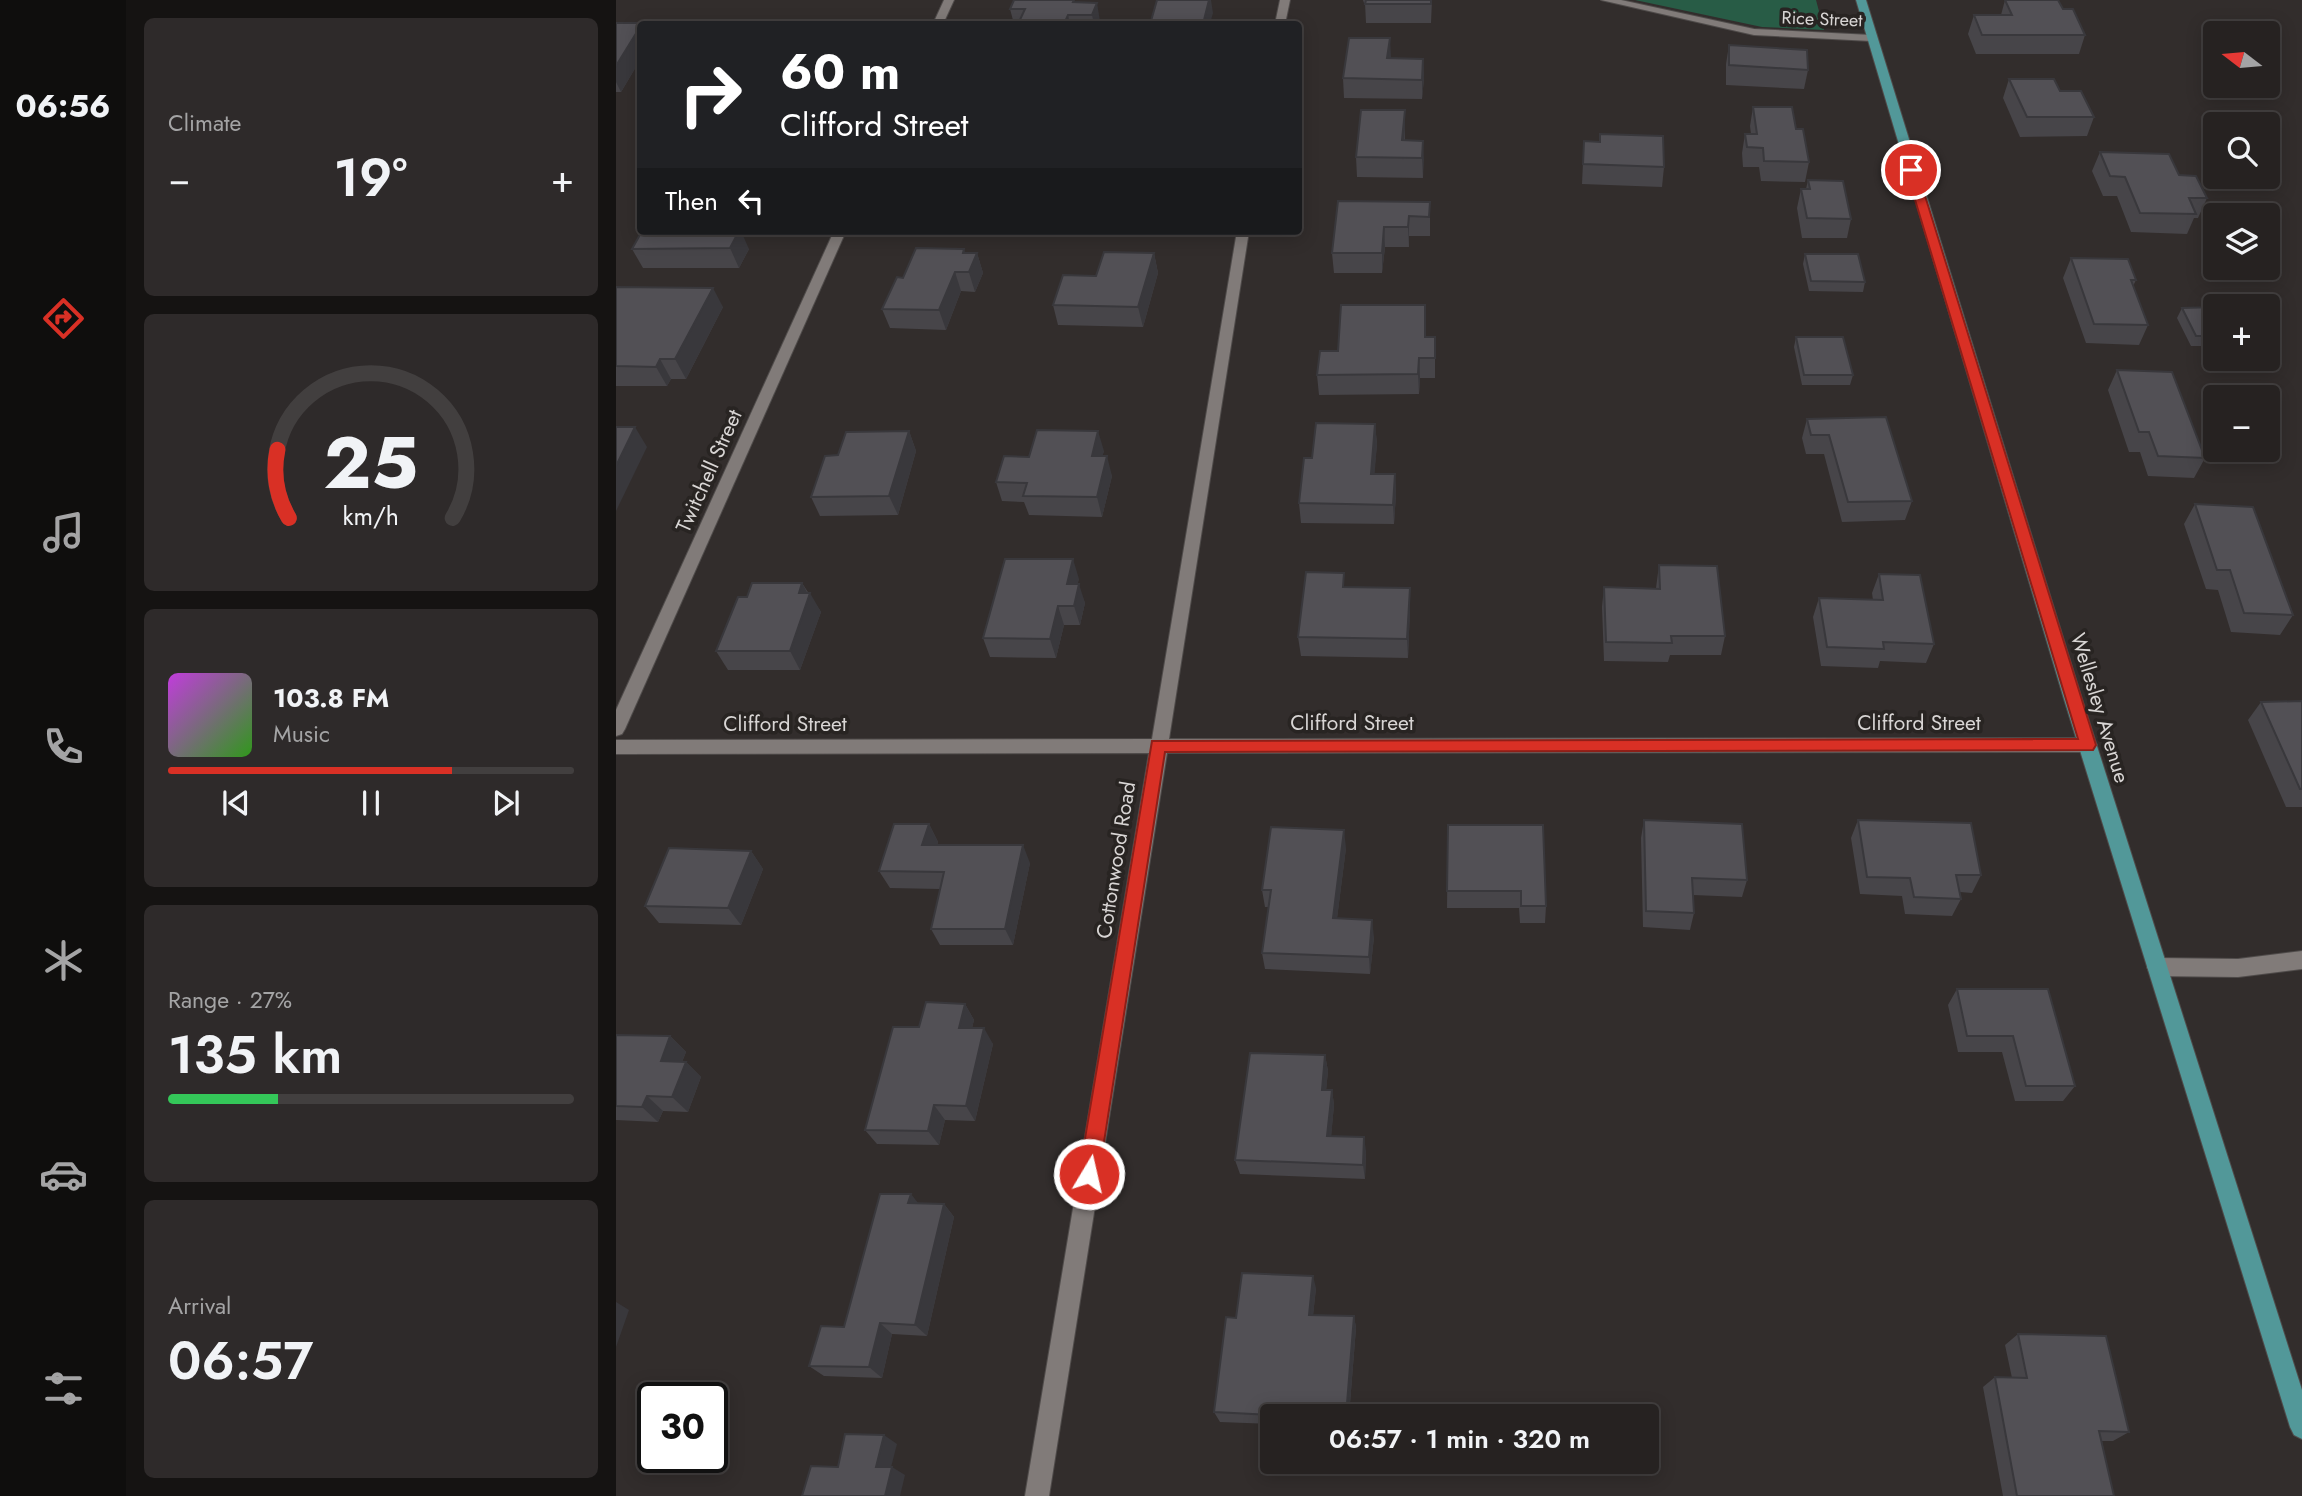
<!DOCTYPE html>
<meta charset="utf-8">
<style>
body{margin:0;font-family:Jost,sans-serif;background:#2e2a2a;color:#f1f3f6;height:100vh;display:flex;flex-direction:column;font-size:26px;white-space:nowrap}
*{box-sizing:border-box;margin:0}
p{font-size:23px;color:#a4a4a5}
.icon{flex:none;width:38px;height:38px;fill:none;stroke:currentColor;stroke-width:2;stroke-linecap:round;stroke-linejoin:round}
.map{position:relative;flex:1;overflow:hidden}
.drawer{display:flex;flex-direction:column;gap:18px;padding:18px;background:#151312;width:490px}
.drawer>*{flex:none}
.banner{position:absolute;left:21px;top:21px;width:665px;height:214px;border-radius:7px;box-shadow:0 4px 18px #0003,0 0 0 2px #423f3f;background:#202124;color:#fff;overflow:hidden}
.needle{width:46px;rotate:286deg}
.fabs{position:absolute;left:1587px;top:21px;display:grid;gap:14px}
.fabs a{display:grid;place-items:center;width:77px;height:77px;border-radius:7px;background:#262221;box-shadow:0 4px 18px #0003,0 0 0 2px #423f3f;font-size:35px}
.speed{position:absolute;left:21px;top:1382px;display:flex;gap:14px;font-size:35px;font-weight:700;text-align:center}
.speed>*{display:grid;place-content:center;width:91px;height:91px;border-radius:50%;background:#262221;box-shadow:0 4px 18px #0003,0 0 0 2px #423f3f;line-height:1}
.speed .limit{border:4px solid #111;border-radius:10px;background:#fff;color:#111}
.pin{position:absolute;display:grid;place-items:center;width:60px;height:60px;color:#fff;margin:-30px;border:4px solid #fff;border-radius:50%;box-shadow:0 2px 7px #0007}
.me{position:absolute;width:77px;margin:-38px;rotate:9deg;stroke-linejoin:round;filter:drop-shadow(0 0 5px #0008)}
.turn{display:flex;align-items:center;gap:24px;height:147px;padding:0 28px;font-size:32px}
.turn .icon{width:91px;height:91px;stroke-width:2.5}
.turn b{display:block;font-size:49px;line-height:60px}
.then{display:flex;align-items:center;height:66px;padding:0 28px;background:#0003;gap:14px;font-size:26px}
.big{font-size:52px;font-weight:600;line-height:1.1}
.drawer .widget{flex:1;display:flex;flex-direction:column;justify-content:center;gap:10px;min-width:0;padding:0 24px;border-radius:10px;background:#2e2a2a}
.drawer .dial{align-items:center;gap:0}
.dial svg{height:182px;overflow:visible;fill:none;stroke:#423f3f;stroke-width:7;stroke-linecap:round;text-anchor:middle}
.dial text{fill:#f1f3f6;stroke:none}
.song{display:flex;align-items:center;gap:21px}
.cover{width:84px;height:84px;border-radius:10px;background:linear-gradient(135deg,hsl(290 70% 55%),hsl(110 70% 35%))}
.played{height:7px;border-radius:4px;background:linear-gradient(90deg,#d93025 70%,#423f3f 70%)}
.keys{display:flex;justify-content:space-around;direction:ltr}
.heat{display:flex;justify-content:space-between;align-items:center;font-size:38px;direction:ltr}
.charge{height:10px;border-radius:5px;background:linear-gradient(90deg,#34c759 27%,#423f3f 0)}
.trip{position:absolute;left:644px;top:1404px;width:399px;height:70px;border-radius:7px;background:#262221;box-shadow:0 4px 18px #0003,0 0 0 2px #423f3f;font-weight:600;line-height:70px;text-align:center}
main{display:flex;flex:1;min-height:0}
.menu{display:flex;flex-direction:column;width:126px;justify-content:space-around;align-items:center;background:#0f0e0d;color:#a4a4a5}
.menu .icon{width:49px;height:49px}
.menu .on{color:#d93025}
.menu b{font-size:32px;color:#f1f3f6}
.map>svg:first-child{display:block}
.green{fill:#285c46}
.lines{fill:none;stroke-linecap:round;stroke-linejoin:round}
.service-casing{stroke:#4f4b4a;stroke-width:2}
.minor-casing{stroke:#4f4b4a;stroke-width:2}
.primary-casing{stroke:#4f4b4a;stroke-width:2}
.service{fill:#817b79;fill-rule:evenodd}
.minor{fill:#817b79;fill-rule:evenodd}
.primary{fill:#529899;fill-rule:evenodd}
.wall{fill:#474549}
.shaded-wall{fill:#39383c}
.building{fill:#525055;stroke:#39383c;stroke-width:2}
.route{fill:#d93025;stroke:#8d1f18;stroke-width:2}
.labels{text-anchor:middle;stroke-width:7;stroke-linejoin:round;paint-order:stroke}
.far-street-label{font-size:18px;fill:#d8d5d4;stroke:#282422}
.street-label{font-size:21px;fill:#d8d5d4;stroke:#282422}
</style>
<main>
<nav class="menu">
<b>06:56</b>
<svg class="icon on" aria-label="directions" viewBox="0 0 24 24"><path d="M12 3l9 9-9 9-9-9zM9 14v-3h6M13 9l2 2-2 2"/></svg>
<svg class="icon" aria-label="music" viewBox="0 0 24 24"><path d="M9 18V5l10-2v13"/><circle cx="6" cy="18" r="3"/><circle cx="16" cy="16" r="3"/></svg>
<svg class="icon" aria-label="phone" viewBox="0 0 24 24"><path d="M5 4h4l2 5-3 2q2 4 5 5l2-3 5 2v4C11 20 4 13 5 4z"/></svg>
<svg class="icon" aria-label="climate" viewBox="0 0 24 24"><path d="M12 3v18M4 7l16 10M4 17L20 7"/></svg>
<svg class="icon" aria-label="car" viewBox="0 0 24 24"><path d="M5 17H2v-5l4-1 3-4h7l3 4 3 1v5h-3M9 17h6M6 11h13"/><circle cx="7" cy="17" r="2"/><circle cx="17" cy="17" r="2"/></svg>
<svg class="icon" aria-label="filters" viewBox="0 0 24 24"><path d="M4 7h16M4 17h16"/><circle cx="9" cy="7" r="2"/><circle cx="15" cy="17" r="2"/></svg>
</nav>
<section class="drawer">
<div class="widget"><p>Climate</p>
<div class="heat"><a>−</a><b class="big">19°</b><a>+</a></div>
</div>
<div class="widget dial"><svg viewBox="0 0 100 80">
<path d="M14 69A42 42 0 1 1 86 69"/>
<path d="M14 69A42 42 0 0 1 9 39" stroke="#d93025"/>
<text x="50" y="56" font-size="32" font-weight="700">25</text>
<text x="50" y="72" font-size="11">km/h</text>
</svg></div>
<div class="widget">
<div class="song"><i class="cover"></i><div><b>103.8 FM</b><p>Music</p></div></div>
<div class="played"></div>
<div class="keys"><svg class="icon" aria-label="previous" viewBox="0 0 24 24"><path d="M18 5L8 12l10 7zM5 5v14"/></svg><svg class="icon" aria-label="pause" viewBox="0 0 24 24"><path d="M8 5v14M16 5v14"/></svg><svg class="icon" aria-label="next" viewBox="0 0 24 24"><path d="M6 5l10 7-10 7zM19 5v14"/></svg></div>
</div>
<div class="widget"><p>Range · 27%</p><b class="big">135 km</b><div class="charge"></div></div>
<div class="widget"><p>Arrival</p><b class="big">06:57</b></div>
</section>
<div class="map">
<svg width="1686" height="1496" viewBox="0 0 1686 1496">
<rect width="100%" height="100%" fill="#322d2c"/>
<polygon class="green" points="1019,0 1200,0 1208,30 1146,27"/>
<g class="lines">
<g class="service-casing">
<polygon id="service" points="985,0 1005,0 1138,29 1255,35 1261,38 1255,41 1138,35"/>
</g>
<g class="minor-casing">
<g id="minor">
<polygon points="328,0 338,0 327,24 317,24"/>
<polygon points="664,0 674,0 669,24 659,24"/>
<polygon points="218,231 230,231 9,729 6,734 0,736 0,710"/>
<polygon points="621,231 633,231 553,739 1472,738 1478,740 1481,745 1478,750 1472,752 551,753 433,1496 409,1496 533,753 0,754 0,740 536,739"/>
<polygon points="1686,951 1686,969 1622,977 1541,976 1534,973 1531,967 1534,961 1541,958 1622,959"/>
</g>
</g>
<g class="primary-casing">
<polygon id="primary" points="1240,0 1250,0 1466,699 1686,1390 1686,1439 1678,1435 1674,1427 1448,699"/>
</g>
<use href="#service" class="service"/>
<use href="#minor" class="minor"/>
<use href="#primary" class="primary"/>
</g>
<g class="wall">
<polygon points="747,0 816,0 815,23 750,23 749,3 748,3"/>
<polygon points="1389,0 1447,9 1469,35 1463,54 1360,54 1352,34 1358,15 1385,15"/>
<polygon points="465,2 484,21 483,24 398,24 394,9"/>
<polygon points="0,23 24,24 24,60 5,92 0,92"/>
<polygon points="1113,45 1192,70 1188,89 1110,85 1110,64"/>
<polygon points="774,59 807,59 808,78 806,99 728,98 727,78"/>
<polygon points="1393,79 1444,91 1478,117 1471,136 1404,137 1387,98"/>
<polygon points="1137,107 1180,129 1193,162 1189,182 1145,181 1143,167 1127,167 1126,153 1129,134 1135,134 1134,126"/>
<polygon points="789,110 789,140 807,141 807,178 741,177 740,157"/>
<polygon points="968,141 1048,167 1046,187 966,184"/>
<polygon points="1484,152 1563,175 1591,198 1582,218 1578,218 1571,234 1515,232 1501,196 1487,196 1476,171"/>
<polygon points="1192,180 1235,219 1231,238 1186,238 1181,208 1185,189 1190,189"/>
<polygon points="814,202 814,236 793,236 793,247 769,247 766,273 718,273 716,253"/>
<polygon points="26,231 133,249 123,268 27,268 16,249"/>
<polygon points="349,253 361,253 367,273 359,292 345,291 330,330 274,328 266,309 287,278"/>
<polygon points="538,253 542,273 527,327 442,325 437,305 480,276"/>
<polygon points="1189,254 1249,282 1247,292 1193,291 1187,264"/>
<polygon points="1455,258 1520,280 1517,286 1532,325 1523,345 1470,343 1447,278"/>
<polygon points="0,287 107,307 70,379 55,379 51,386 0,386"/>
<polygon points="1600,307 1600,346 1575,346 1561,318 1566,308"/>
<polygon points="810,337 819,337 819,378 804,378 803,394 703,395 701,375 722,351"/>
<polygon points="1180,337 1237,375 1234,385 1186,385 1178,347"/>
<polygon points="1501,370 1589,458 1578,478 1532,476 1524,452 1513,452 1492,390"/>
<polygon points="1270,417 1296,501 1289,520 1226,522 1208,454 1190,454 1186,438 1191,419"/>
<polygon points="759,424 761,444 758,474 779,474 780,494 778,524 685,523 683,503 696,458"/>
<polygon points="293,431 300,451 282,515 204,516 195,497"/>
<polygon points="488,451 486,456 496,476 486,517 413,515 408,502 386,501 380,482 413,457"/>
<polygon points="1579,504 1677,615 1664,635 1615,632 1602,590 1590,589 1568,524"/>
<polygon points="1043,565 1109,636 1105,655 1054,655 1052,662 988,661 986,607 988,587 1040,588"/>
<polygon points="1263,574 1318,644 1310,663 1264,661 1262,668 1205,666 1197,617 1203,598 1257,600 1256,593"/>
<polygon points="463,579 461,584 469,603 464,625 448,625 440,658 374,657 367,638"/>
<polygon points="186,583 205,612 184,670 112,670 100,651 131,597"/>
<polygon points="730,587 794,608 792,658 685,656 682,637"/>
<polygon points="1686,701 1686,807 1670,807 1632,720 1645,702"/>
<polygon points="1028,820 1131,880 1126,897 1077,895 1078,913 1074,930 1027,927 1025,838"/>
<polygon points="1242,820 1365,875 1356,893 1344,892 1345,899 1336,916 1289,914 1286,896 1244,894 1235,838"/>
<polygon points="313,824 322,842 321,845 414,863 397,945 324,945 315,929 324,889 274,888 263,871"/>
<polygon points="832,825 930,906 929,923 904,923 903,908 831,908"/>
<polygon points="730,848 721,918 758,937 754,974 649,969 646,953 653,907 649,907 646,890"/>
<polygon points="135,851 147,869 125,925 43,923 29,906"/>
<polygon points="1341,989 1459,1086 1447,1101 1399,1101 1386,1052 1342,1052 1332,1005"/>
<polygon points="349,1004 358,1020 356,1028 377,1044 359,1121 329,1120 323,1145 261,1144 249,1130 303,1027"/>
<polygon points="0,1035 54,1036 70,1052 66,1062 70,1062 85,1077 72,1112 47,1111 42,1122 0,1120"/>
<polygon points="709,1055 712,1071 710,1090 716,1090 718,1105 715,1136 750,1151 749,1179 624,1174 619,1160"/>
<polygon points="303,1204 328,1204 338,1217 311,1336 276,1334 266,1378 208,1376 193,1366 228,1327"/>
<polygon points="700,1288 697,1315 738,1316 740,1328 733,1416 656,1416 656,1424 604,1422 598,1412 620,1318"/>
<polygon points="1402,1334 1513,1432 1497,1441 1486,1441 1498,1496 1387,1496 1367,1387 1379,1377 1396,1378 1389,1345"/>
</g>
<g class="shaded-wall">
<polygon points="593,0 595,0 597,13 594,24 587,24"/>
<polygon points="481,3 484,21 483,24 478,24 476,15"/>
<polygon points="452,15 454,24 448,24"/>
<polygon points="24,27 24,60 5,92 0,82 0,66"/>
<polygon points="774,38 775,57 772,78 771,58"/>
<polygon points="807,59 808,78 806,99 806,80"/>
<polygon points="789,110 789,129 787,160 786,140"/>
<polygon points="807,141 808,160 807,178 806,158"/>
<polygon points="793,216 793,247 792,227"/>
<polygon points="768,227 769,247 766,273 766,253"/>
<polygon points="123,231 125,231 133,249 123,268 114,248"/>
<polygon points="348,249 354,269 361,253 367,273 359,292 347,253"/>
<polygon points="538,253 542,273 527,327 522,307"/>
<polygon points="339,272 345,291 330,330 323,310"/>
<polygon points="97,288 107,307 70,379 59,359"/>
<polygon points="803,358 804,378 803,394 802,374"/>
<polygon points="44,359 55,379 51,386 40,367"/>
<polygon points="759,424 761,444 757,494 755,474"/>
<polygon points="19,427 31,447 0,511 0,466"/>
<polygon points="293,431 300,451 282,515 273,496"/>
<polygon points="482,431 488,451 481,475 476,456"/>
<polygon points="491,456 496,476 486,517 481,497"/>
<polygon points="779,474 780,494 778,524 777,505"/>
<polygon points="457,559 463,579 457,603 451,584"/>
<polygon points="186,583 193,596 194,593 205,612 184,670 174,651 183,593"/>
<polygon points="463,584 469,603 464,625 458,606"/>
<polygon points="794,588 794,608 792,658 791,639"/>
<polygon points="442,606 448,625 440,658 434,639"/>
<polygon points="313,824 322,842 316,863 306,845"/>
<polygon points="728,830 730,848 719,935 717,918"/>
<polygon points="407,845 414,863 397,945 389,929"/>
<polygon points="135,851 147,869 125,925 112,908"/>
<polygon points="756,920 758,937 754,974 753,957"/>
<polygon points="349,1004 358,1020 352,1043 343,1028"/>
<polygon points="368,1028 377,1044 359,1121 350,1106"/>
<polygon points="54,1036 70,1052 60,1076 45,1061"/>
<polygon points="709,1055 712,1071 709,1104 706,1090"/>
<polygon points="70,1062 85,1077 72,1112 56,1097"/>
<polygon points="716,1090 718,1105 714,1150 711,1136"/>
<polygon points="31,1096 47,1111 42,1122 26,1107"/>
<polygon points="318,1105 329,1120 323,1145 312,1131"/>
<polygon points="748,1137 750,1151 749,1179 747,1165"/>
<polygon points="295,1194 306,1208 292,1203"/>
<polygon points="328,1204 338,1217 311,1336 299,1325"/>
<polygon points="697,1276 700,1288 696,1326 693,1315"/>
<polygon points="0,1302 13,1310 0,1347"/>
<polygon points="738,1316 740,1328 733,1416 730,1416"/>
<polygon points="264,1323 276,1334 266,1378 253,1367"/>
<polygon points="268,1435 281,1444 273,1475 260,1467"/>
<polygon points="276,1467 289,1475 284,1496 269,1496"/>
</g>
<g class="building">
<polygon points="398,0 458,0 457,2 481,3 476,15 452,15 448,24 402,24 409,9 394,9"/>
<polygon points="541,0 593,0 587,24 517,24 518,21 535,21"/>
<polygon points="750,0 815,0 815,4 749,4"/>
<polygon points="1389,0 1442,0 1447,9 1457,9 1469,35 1366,35 1358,15 1396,15"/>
<polygon points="165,22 222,23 221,24 164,24"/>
<polygon points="0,23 27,23 24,24 24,27 0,66"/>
<polygon points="733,38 774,38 771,58 807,59 806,80 727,78"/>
<polygon points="1113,45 1191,50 1192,70 1113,65"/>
<polygon points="1393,79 1438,79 1444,91 1465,91 1478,117 1411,117"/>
<polygon points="1137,107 1176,107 1180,129 1187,129 1193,162 1148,161 1147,148 1131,147 1129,134 1141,134"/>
<polygon points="745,110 789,110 786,140 807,141 806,158 740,157"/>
<polygon points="984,134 1047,136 1048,167 967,164 968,141 984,142"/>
<polygon points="1484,152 1553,154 1563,175 1580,176 1591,198 1573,198 1580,214 1524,213 1509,177 1494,176"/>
<polygon points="1192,180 1227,181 1235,219 1191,218 1185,189 1194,189"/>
<polygon points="722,201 814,202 813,217 793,216 792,227 768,227 766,253 716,253"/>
<polygon points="26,231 123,231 114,248 16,249"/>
<polygon points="300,248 348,249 347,253 361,253 353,272 339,272 323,310 266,309 281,277 287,278"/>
<polygon points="488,252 538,253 522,307 437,305 447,275 480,276"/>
<polygon points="1189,254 1242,254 1249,282 1195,281"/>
<polygon points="1455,258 1512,259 1520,280 1515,280 1532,325 1478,324"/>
<polygon points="0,287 97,288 59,359 44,359 40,367 0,366"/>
<polygon points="725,305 809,305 809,337 819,337 819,358 803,358 802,374 701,375 704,351 722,351"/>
<polygon points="1600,307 1600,336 1580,336 1566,308"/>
<polygon points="1180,337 1227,337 1237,375 1188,375"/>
<polygon points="1501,370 1556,372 1589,458 1542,456 1533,432 1523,432"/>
<polygon points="1270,417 1296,501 1232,502 1213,435 1195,435 1191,419"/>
<polygon points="700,423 759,424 755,474 779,474 777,505 683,503 688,458 696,458"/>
<polygon points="0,427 19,427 0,466"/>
<polygon points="421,430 482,431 476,456 491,456 481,497 407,496 411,483 380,482 388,456 413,457"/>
<polygon points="293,431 273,496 195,497 209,456 222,455 230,432"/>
<polygon points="1579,504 1637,507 1677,615 1628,613 1614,570 1601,570"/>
<polygon points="389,559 457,559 451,584 463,584 458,606 442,606 434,639 367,638"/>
<polygon points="1043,565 1101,566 1109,636 1055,636 1056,643 990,642 988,587 1044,589"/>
<polygon points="690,572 728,573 727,587 794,588 791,639 682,637"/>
<polygon points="1263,574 1304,575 1318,644 1267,642 1268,649 1211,647 1203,598 1267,600"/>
<polygon points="136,583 186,583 183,593 194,593 174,651 100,651 122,597 131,597"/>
<polygon points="1686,701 1686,789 1684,789 1645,702"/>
<polygon points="1028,820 1126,824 1131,880 1076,878 1078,913 1030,911"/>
<polygon points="1242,820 1355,823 1365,875 1340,875 1345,899 1298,897 1294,878 1251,877"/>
<polygon points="278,824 313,824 306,845 407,845 389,929 315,929 328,872 263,871"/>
<polygon points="832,825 927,825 930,906 905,906 905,891 831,891"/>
<polygon points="655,827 728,830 717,918 756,920 753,957 646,953 655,890 646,890"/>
<polygon points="53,848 135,851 112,908 29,906"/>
<polygon points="1341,989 1432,989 1459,1086 1410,1086 1397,1036 1351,1036"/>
<polygon points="310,1002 349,1004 343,1028 368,1028 350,1106 318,1105 312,1131 249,1130 277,1027 303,1027"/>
<polygon points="0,1035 54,1036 45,1061 70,1062 56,1097 31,1096 26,1107 0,1106"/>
<polygon points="634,1053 709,1055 706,1090 716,1090 711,1136 748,1137 747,1165 619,1160"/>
<polygon points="264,1194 295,1194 292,1203 328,1204 299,1325 264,1323 253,1367 193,1366 205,1326 228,1327"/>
<polygon points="626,1273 697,1276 693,1315 738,1316 730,1416 677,1416 598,1412 610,1317 620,1318"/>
<polygon points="1402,1334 1490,1336 1513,1432 1483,1431 1498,1496 1401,1496 1379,1377 1411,1378"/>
<polygon points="229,1434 268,1435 260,1467 276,1467 269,1496 186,1496 195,1466 222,1467"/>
</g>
<polygon class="route" points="1295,167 1301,170 1480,745 1477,750 549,752 483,1174 480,1181 473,1184 466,1181 463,1174 536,741 1462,739 1290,170"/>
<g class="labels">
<g class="far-street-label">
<text transform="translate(1206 19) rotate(2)" y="6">Rice Street</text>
</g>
<g class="street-label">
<text transform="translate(93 471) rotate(-66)" y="7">Twitchell Street</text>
<text transform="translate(1484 708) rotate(73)" y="7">Wellesley Avenue</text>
<text x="736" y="730">Clifford Street</text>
<text x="1303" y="730">Clifford Street</text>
<text x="169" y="731">Clifford Street</text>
<text transform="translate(500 860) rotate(-81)" y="7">Cottonwood Road</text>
</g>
</g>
</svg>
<div class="fabs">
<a><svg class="needle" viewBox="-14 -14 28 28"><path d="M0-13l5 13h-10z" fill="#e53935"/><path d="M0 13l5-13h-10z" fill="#a4a4a5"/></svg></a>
<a><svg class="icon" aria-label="search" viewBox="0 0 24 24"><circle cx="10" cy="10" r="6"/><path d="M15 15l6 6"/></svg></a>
<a><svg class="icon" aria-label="layers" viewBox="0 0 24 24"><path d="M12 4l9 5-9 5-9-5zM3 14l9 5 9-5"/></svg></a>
<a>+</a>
<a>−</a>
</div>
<div class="speed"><div class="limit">30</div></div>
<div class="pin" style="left:1295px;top:170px;background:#d93025"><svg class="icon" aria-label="arrive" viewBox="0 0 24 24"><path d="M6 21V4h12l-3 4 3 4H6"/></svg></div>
<svg class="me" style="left:473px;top:1174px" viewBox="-20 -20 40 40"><circle r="17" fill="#d93025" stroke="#fff" stroke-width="3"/><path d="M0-11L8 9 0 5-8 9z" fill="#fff"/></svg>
<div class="trip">06:57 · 1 min · 320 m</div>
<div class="banner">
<div class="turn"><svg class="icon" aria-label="right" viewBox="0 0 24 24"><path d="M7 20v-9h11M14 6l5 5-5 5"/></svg><div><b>60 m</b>Clifford Street</div></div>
<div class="then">Then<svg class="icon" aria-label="left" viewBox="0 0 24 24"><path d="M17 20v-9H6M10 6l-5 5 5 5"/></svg></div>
</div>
</div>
</main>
